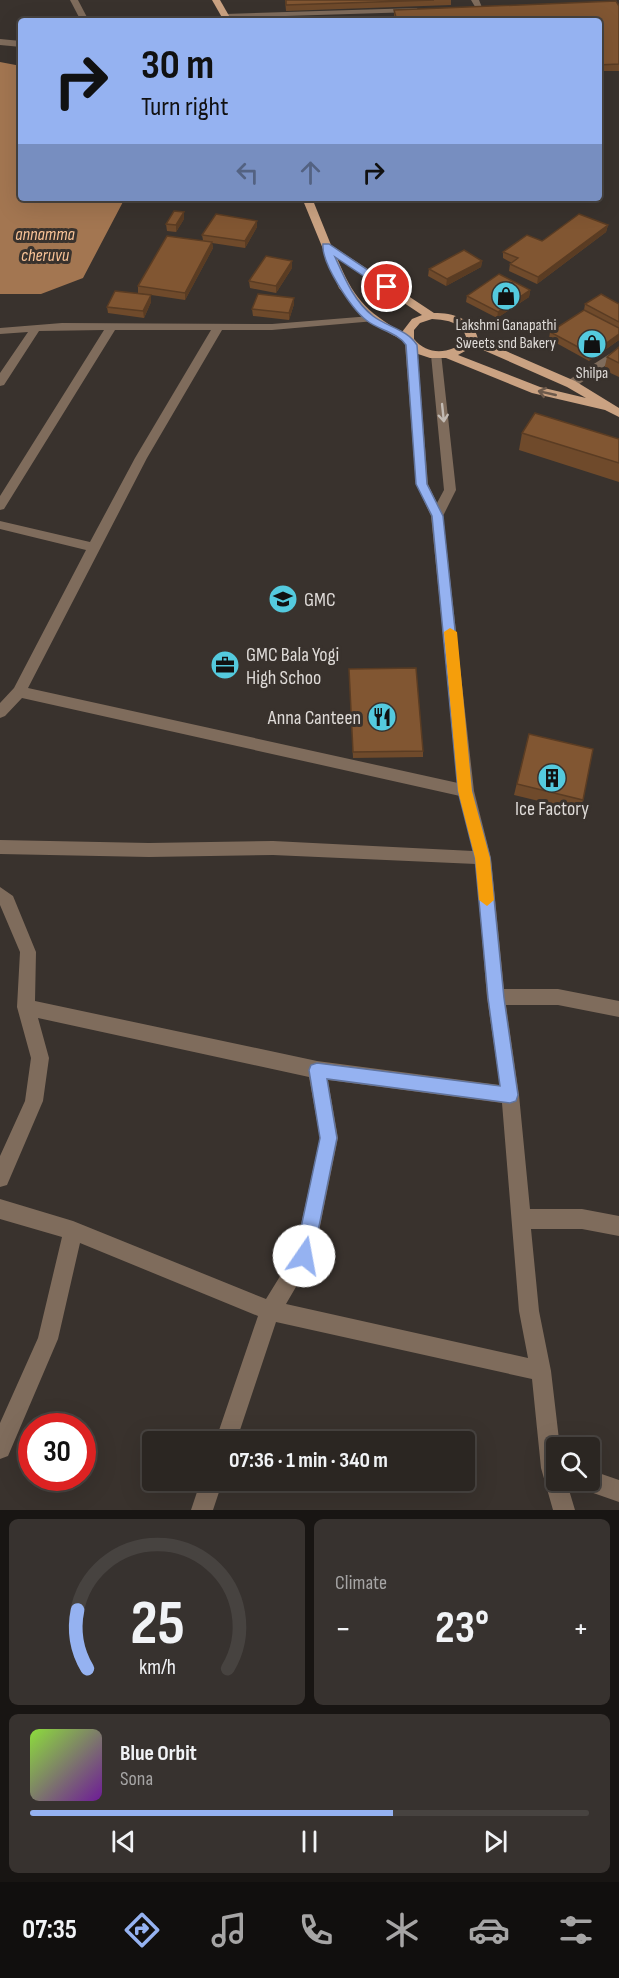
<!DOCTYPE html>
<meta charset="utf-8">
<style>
body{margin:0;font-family:"Sofia Sans Condensed",sans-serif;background:#37322f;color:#f1f3f6;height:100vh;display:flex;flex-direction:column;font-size:22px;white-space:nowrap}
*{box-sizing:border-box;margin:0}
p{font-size:20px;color:#a6a5a5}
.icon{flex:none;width:33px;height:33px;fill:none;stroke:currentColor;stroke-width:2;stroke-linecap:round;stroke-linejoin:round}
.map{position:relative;height:1510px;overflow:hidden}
.side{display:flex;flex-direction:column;gap:9px;padding:9px;background:#181513;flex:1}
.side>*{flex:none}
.top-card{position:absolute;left:18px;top:18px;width:584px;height:183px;border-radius:6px;box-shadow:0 6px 24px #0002,0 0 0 2px #474340;background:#95b2f1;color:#111;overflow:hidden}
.fabs{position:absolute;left:546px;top:1437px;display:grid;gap:12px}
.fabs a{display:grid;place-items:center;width:54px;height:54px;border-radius:6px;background:#2b2622;box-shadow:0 6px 24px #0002,0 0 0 2px #474340;font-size:30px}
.speed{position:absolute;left:18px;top:1413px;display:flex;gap:12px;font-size:30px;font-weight:700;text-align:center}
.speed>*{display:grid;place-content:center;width:78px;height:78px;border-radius:50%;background:#2b2622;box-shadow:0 6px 24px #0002,0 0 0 2px #474340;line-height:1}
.speed .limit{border:9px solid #d22;background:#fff;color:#111}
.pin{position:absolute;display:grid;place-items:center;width:51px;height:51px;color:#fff;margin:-26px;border:3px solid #fff;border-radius:50%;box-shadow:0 2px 6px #0007}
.me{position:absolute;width:66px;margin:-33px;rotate:12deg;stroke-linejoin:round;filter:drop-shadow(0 0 4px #0008)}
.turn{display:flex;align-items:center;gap:21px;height:126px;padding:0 24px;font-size:27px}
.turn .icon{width:78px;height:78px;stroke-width:2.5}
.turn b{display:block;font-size:42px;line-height:51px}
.lanes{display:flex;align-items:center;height:57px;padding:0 24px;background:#0003;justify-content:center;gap:30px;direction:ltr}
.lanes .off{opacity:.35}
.big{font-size:45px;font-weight:700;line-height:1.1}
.side .tile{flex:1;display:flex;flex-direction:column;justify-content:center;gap:9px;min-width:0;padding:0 21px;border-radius:9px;background:#37322f}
.side .dial{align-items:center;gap:0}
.dial svg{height:156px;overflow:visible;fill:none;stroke:#474340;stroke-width:7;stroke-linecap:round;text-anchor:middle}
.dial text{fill:#f1f3f6;stroke:none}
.song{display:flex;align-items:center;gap:18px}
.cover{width:72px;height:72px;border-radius:9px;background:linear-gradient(135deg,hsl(90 70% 55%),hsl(280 70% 35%))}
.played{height:6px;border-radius:3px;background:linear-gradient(90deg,#95b2f1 65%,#474340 65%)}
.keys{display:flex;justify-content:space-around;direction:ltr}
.heat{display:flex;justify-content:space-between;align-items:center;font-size:33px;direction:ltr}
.side .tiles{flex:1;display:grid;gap:9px;grid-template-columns:1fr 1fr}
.tile:last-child{grid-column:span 2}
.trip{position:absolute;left:142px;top:1431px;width:333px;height:60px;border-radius:6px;background:#2b2622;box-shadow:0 6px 24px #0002,0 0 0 2px #474340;font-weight:700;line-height:60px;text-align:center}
.tabs{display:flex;height:96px;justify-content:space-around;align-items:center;background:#110f0e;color:#a6a5a5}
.tabs .icon{width:42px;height:42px}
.tabs .on{color:#95b2f1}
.tabs b{font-size:27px;color:#f1f3f6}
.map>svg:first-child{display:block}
.water{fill:#a37651}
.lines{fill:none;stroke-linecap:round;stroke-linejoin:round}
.minor{fill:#7f6c5c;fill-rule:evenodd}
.major{fill:#caa282;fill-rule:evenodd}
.wall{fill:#6f4a2b}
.shaded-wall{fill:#5a3c23}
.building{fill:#815632;stroke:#5a3c23;stroke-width:1.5}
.oneway{stroke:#6c594b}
.oneway2{stroke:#c2bab3}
.route{fill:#95b2f1;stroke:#61749d;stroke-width:1.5}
.slow{fill:#f59e0b}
.labels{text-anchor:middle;stroke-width:6;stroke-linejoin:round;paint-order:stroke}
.far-poi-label{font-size:16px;fill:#dfdbd8;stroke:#39322d}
.far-water-label{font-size:18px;font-style:italic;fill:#f9c397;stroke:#39322d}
.poi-label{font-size:20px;fill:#dfdbd8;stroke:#39322d;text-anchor:start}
</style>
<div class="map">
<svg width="619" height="1510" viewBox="0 0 619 1510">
<rect width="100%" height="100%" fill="#39322d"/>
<polygon class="water" points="0,62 21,66 21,198 125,198 83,278 41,294 0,294"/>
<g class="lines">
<g class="minor">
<polygon points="70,0 78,0 89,21 81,21"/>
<polygon points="471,0 479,0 483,10 477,10"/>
<polygon points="417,8 418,10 414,12 225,18 221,16 225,14"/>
<polygon points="0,39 21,41 21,47 0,45"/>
<path d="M371,316L375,317V321L272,330H222L147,458L28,688L458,783L431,516L416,484L405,345L411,342L417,345L428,484L437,503L444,490L431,355L433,353H441L456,490L443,516L474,791L491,858L504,989H558L619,1001V1017L558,1005H506L519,1095L530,1209H582L619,1216V1236L582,1229H531L539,1311L551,1371L560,1448H556V1480H566L575,1510H553L541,1468L532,1379L276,1322L236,1442H215L258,1316L80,1243L58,1339L8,1456L0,1459V1423L38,1338L62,1237L0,1219V1199L73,1221L266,1299L295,1252L320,1138L309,1077L38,1018L49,1058L43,1101L7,1185L0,1187V1156L25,1101L31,1058L17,1007L20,952L0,905V887L13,896L36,952L35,1001L317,1061L500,1085L487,998L476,864L273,855L149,857L0,854V840L149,843L273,841L473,851L460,796L22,698L5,716L0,718V703L14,688L86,550L0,529V521L90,542L135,458L211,330H115L4,509L0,510V496L104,330L39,331L4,385L0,386V373L28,332L0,334V328L62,323L272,324ZM328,1080L502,1103L519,1311L528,1358L286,1304L314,1256L338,1138Z"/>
<polygon points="619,348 619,356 575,387 567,387 567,381"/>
<polygon points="590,1470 619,1480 619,1502 579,1488 576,1480 590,1480"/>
<polygon points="201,1480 223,1480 213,1510 191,1510"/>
</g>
<g class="major">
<polygon points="212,0 220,0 232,21 224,21"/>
<path d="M302,198H312L331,245L434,313C453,313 473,318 478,339L575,381L619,408V417L605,410L532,393L446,358H430L418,354L404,341L367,321L339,288ZM337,258L422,315L412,319L402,332C365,311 353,297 337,258ZM432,319C448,320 463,322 467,340C450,354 428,356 414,339V330L420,323ZM474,346L567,387L586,398L540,387L458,355Z"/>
</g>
</g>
<g class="wall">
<polygon points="285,0 451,0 451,5 286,11"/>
<polygon points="619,6 619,71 598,71 598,21 395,21 394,16 394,10"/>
<polygon points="184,219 176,232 167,231 166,224"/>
<polygon points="608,225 606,232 537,284 509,271 510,264 512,263 503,258 503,252 542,241"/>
<polygon points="257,227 245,248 212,243 213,248 185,300 138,293 138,286 203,240 202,235"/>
<polygon points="482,261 481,267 446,286 428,276 429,269"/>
<polygon points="292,268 276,293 250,288 249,281"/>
<polygon points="530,290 529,297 497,318 466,302 467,296"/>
<polygon points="151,295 151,302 144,318 108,313 107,307"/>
<polygon points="294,298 294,304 289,320 253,316 252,309"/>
<polygon points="585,304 619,304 619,340 589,361 549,339 550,332 584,310"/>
<polygon points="619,347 619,377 604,370 607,357"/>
<polygon points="522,433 619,439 619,482 519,450"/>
<polygon points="349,669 423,751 423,757 353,758"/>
<polygon points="529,734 583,800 580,811 514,795"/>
</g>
<g class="shaded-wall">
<polygon points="184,212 184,219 176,232 176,225"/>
<polygon points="257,221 257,227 245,248 245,241"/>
<polygon points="608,225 606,232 537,284 538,277"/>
<polygon points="212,242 213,248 185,300 185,293"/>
<polygon points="292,261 292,268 276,293 276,286"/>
<polygon points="482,261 481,267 446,286 447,279"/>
<polygon points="530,290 529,297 497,318 498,312"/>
<polygon points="151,295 151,302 144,318 143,311"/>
<polygon points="294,298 294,304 289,320 289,313"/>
<polygon points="619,334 619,340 589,361 591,354"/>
</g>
<g class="building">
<polygon points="286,0 434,0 286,5"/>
<polygon points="616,1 619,6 619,64 598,65 598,21 397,21 394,10"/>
<polygon points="174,211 184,212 176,225 166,224"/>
<polygon points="216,214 257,221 245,241 202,235"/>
<polygon points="579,214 608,225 538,277 510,264 518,258 503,252 527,235 542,241 545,239"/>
<polygon points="167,236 212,242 185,293 138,286"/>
<polygon points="464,250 482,261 447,279 429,269"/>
<polygon points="266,256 292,261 276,286 249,281"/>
<polygon points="499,274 530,290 498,312 467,296"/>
<polygon points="115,291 151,295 143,311 107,307"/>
<polygon points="258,294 294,298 289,313 252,309"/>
<polygon points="601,294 619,304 619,322 585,304"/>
<polygon points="584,310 619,328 619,334 591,354 550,332"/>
<polygon points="619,347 619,363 607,357"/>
<polygon points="535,413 619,439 619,463 522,433"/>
<polygon points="416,668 423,751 353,752 349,669"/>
<polygon points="529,734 593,749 583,800 517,784"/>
</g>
<defs><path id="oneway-shaft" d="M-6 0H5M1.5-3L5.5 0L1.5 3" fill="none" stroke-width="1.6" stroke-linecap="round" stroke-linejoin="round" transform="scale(1.5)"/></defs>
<use class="oneway" href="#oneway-shaft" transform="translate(547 393) rotate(-167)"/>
<use class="oneway2" href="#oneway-shaft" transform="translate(443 413) rotate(84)"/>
<path class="route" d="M323,244H329L390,285V289H383L335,257C345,279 354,301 373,316C387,327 407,329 417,345L427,484L443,516L472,791L490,858L504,998L518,1095L516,1101L510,1103L327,1079L337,1138L313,1256L310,1262L304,1265L298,1262L295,1256L320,1138L309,1070L311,1065L317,1063L500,1086L488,998L475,858L458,791L432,516L416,484L406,345C397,332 378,330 366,320C351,308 321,263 323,244Z"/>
<polygon class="slow" points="450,628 457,632 472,791 490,858 494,900 487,906 479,900 475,858 458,791 444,632"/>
<defs>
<g id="shop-disc" transform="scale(1.5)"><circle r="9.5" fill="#54cade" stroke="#39322d"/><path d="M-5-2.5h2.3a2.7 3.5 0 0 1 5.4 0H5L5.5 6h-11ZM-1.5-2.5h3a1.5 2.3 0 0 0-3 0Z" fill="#111"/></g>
<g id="school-disc" transform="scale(1.5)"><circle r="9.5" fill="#54cade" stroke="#39322d"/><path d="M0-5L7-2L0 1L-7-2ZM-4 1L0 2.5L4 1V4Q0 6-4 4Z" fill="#111"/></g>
<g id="office-disc" transform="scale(1.5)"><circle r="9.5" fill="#54cade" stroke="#39322d"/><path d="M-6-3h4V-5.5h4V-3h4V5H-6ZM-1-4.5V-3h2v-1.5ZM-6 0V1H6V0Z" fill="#111"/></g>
<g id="restaurant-disc" transform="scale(1.5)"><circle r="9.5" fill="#54cade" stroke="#39322d"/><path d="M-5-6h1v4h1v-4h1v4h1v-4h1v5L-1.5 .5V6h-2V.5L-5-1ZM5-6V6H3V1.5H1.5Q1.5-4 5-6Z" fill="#111"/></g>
<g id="building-disc" transform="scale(1.5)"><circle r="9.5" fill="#54cade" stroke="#39322d"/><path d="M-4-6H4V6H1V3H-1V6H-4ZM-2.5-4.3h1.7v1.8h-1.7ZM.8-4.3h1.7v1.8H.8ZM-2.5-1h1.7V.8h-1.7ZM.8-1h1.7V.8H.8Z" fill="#111"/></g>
</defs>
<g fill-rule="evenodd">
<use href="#shop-disc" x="506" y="296"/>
<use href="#shop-disc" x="592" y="344"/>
<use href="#school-disc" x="283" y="599"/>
<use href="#office-disc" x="225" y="665"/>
<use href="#restaurant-disc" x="382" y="717"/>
<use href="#building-disc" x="552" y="778"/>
</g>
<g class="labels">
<g class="far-poi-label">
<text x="506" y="330">Lakshmi Ganapathi<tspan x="506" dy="18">Sweets snd Bakery</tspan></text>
<text x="592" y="378">Shilpa</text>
</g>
<g class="far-water-label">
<text x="45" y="240">annamma<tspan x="45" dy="21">cheruvu</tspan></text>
</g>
<g class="poi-label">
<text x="304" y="606">GMC</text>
<text x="246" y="661">GMC Bala Yogi<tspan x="246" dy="23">High Schoo</tspan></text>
<text x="361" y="724" text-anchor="end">Anna Canteen</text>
<text x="552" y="815" text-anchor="middle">Ice Factory</text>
</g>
</g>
</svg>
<div class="fabs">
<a><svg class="icon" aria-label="search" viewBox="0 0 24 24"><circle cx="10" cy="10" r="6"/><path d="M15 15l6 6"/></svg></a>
</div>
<div class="speed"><div class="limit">30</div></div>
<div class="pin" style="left:387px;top:287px;background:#d93025"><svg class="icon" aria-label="arrive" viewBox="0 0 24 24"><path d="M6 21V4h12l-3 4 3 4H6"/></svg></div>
<svg class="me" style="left:304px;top:1256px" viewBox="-20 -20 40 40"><circle r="19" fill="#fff"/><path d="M0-13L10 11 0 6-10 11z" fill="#95b2f1"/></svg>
<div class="trip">07:36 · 1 min · 340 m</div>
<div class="top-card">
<div class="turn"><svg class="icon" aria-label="right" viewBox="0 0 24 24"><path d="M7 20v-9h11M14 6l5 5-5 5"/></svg><div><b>30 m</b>Turn right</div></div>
<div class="lanes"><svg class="icon off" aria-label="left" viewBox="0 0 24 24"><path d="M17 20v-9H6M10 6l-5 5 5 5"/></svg><svg class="icon off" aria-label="ahead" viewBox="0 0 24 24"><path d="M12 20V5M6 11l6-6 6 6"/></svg><svg class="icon" aria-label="right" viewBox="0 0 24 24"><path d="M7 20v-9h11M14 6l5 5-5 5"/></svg></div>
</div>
</div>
<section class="side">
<div class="tiles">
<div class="tile dial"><svg viewBox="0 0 100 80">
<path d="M14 69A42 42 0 1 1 86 69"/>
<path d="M14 69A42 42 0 0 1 9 39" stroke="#95b2f1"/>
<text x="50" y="56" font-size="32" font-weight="700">25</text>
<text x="50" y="72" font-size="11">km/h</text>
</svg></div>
<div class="tile"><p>Climate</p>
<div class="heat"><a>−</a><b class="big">23°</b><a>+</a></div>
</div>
<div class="tile">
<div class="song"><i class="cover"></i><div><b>Blue Orbit</b><p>Sona</p></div></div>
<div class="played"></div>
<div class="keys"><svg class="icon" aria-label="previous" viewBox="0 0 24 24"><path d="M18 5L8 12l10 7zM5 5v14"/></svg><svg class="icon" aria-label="pause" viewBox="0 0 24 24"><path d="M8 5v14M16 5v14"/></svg><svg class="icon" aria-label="next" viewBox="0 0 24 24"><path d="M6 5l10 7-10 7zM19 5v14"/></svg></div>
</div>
</div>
</section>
<nav class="tabs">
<b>07:35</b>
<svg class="icon on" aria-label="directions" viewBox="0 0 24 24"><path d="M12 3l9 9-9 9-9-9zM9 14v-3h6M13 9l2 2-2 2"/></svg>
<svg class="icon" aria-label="music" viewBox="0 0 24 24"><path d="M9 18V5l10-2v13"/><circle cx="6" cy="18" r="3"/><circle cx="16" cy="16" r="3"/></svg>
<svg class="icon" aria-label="phone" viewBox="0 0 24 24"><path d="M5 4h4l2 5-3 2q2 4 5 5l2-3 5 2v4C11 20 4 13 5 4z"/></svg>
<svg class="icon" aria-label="climate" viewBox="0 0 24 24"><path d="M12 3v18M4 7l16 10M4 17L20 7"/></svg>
<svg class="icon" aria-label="car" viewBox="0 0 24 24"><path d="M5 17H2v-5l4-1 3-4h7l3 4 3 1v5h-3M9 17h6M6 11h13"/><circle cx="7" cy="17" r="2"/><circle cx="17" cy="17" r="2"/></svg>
<svg class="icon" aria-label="filters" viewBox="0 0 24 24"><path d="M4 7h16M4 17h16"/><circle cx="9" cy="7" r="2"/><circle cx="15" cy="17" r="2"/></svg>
</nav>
